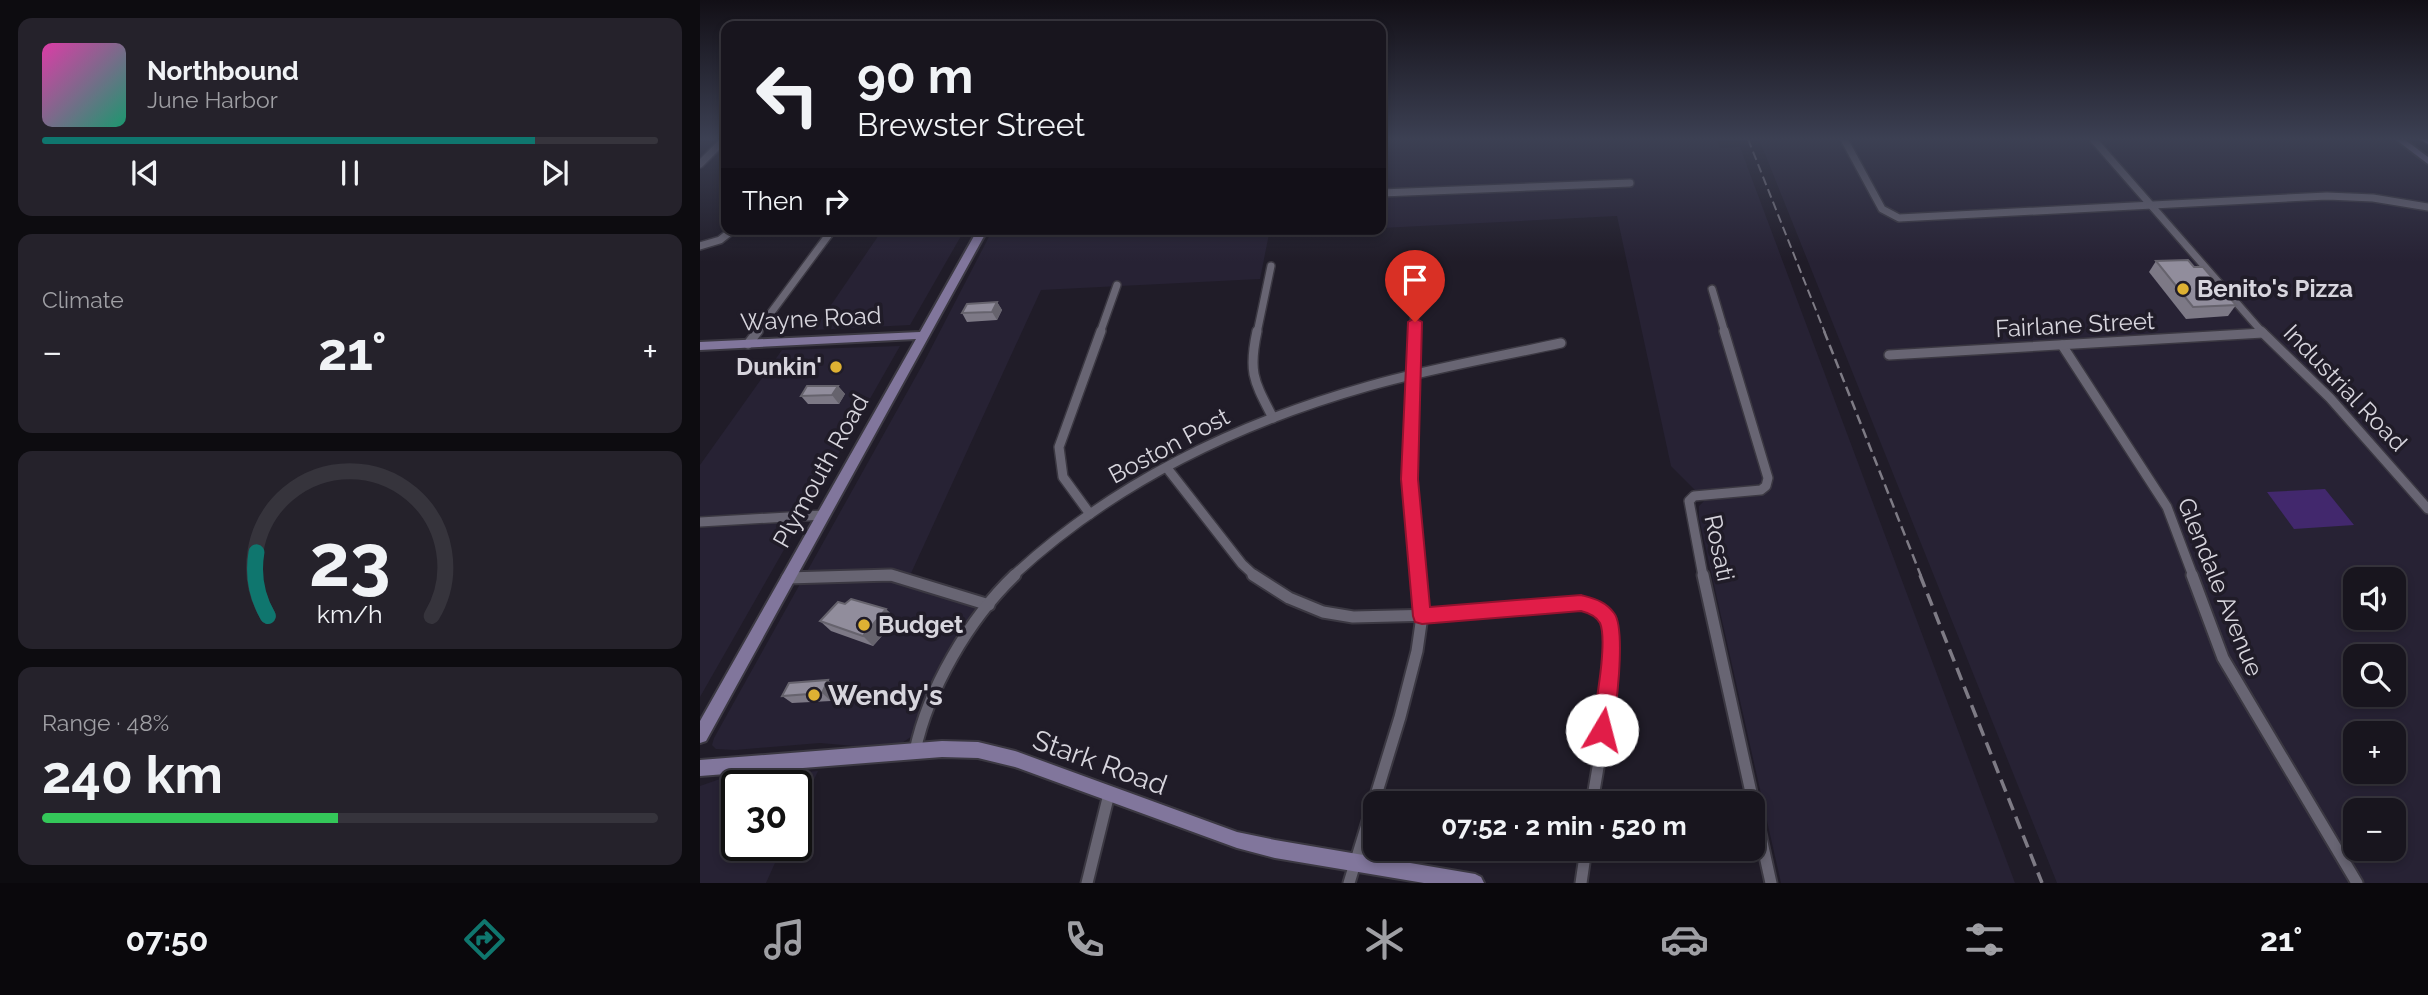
<!DOCTYPE html>
<meta charset="utf-8">
<style>
body{margin:0;font-family:Raleway,sans-serif;background:#25222b;color:#f1f3f6;height:100vh;display:flex;flex-direction:column;font-size:26px;white-space:nowrap}
*{box-sizing:border-box;margin:0}
p{font-size:23px;color:#9f9fa4}
.icon{flex:none;width:38px;height:38px;fill:none;stroke:currentColor;stroke-width:2;stroke-linecap:round;stroke-linejoin:round}
.map{position:relative;flex:1;overflow:hidden}
.details{display:flex;flex-direction:column;gap:18px;padding:18px;background:#0d0c10;width:700px}
.details>*{flex:none}
.guide{position:absolute;left:21px;top:21px;width:665px;height:214px;border-radius:14px;box-shadow:0 4px 10px #0003,0 0 0 2px #36343c;background:#18151e;color:#f1f3f6;overflow:hidden}
.fabs{position:absolute;left:1643px;top:567px;display:grid;gap:14px}
.fabs a{display:grid;place-items:center;width:63px;height:63px;border-radius:14px;background:#18151e;box-shadow:0 4px 10px #0003,0 0 0 2px #36343c;font-size:35px}
.speed{position:absolute;left:21px;top:770px;display:flex;gap:14px;font-size:35px;font-weight:700;text-align:center}
.speed>*{display:grid;place-content:center;width:91px;height:91px;border-radius:50%;background:#18151e;box-shadow:0 4px 10px #0003,0 0 0 2px #36343c;line-height:1}
.speed .limit{border:4px solid #111;border-radius:10px;background:#fff;color:#111}
.pin{position:absolute;display:grid;place-items:center;width:60px;height:60px;color:#fff;margin:-72px -30px;border-radius:50% 50% 50% 0;rotate:-45deg;box-shadow:0 0 7px #0007}
.pin .icon{rotate:45deg}
.me{position:absolute;width:77px;margin:-38px;rotate:8deg;stroke-linejoin:round;filter:drop-shadow(0 0 5px #0008)}
.turn{display:flex;align-items:center;gap:24px;height:147px;padding:0 21px;font-size:32px}
.turn .icon{width:91px;height:91px;stroke-width:2.5}
.turn b{display:block;font-size:49px;line-height:60px}
.then{display:flex;align-items:center;height:66px;padding:0 21px;background:#0003;gap:14px;font-size:26px}
.big{font-size:52px;font-weight:700;line-height:1.1}
.details .widget{flex:1;display:flex;flex-direction:column;justify-content:center;gap:10px;min-width:0;padding:0 24px;border-radius:14px;background:#25222b}
.details .dial{align-items:center;gap:0}
.dial svg{height:182px;overflow:visible;fill:none;stroke:#36343c;stroke-width:7;stroke-linecap:round;text-anchor:middle}
.dial text{fill:#f1f3f6;stroke:none}
.song{display:flex;align-items:center;gap:21px}
.cover{width:84px;height:84px;border-radius:10px;background:linear-gradient(135deg,hsl(320 70% 55%),hsl(160 70% 35%))}
.played{height:7px;border-radius:4px;background:linear-gradient(90deg,#0f766e 80%,#36343c 80%)}
.keys{display:flex;justify-content:space-around;direction:ltr}
.heat{display:flex;justify-content:space-between;align-items:center;font-size:38px;direction:ltr}
.charge{height:10px;border-radius:5px;background:linear-gradient(90deg,#34c759 48%,#36343c 0)}
.trip{position:absolute;left:663px;top:791px;width:402px;height:70px;border-radius:14px;background:#18151e;box-shadow:0 4px 10px #0003,0 0 0 2px #36343c;font-weight:700;line-height:70px;text-align:center}
.tab-bar{display:flex;height:112px;justify-content:space-around;align-items:center;background:#0a080c;color:#9f9fa4}
.tab-bar .icon{width:49px;height:49px}
.tab-bar .active{color:#0f766e}
.tab-bar b{font-size:32px;color:#f1f3f6}
main{display:flex;flex:1;min-height:0}
.map>svg:first-child{display:block}
.built{fill:#272234;fill-rule:evenodd}
.green{fill:#42286d}
.lines{fill:none;stroke-linecap:round;stroke-linejoin:round}
.street-far2-casing{stroke:#3b3842;stroke-width:10}
.street-far1-casing{stroke:#3b3842;stroke-width:12}
.street-casing{stroke:#3b3842;stroke-width:15}
.secondary-casing{stroke:#3b3842;stroke-width:4}
.highway-casing{stroke:#3b3842;stroke-width:3}
.street-far2{stroke:#686573;stroke-width:7}
.street-far1{stroke:#686573;stroke-width:9}
.street{stroke:#686573;stroke-width:11}
.secondary{fill:#81769c;fill-rule:evenodd}
.highway{fill:#bb9efc;fill-rule:evenodd}
.rail-far2{stroke:#7e7b85;stroke-width:2;stroke-dasharray:9 4.5;stroke-linecap:butt}
.rail-far1{stroke:#7e7b85;stroke-width:2.5;stroke-dasharray:10 5;stroke-linecap:butt}
.rail{stroke:#7e7b85;stroke-width:3.5;stroke-dasharray:13 7;stroke-linecap:butt}
.wall{fill:#7d7986}
.shaded-wall{fill:#66636d}
.building{fill:#918d9c;stroke:#66636d;stroke-width:2}
.route{fill:#e11d48;stroke:#92132f;stroke-width:2}
.poi-dot{fill:#deb133;stroke:#201c28;stroke-width:2.5}
.labels{text-anchor:middle;stroke-width:7;stroke-linejoin:round;paint-order:stroke}
.poi-label{font-size:24px;font-weight:bold;fill:#d7d5dd;stroke:#201c28;text-anchor:start}
.street-label{font-size:24px;fill:#d7d5dd;stroke:#201c28}
.near-poi-label{font-size:28px;font-weight:bold;fill:#d7d5dd;stroke:#201c28;text-anchor:start}
.near-street-label{font-size:28px;fill:#d7d5dd;stroke:#201c28}
</style>
<main>
<section class="details">
<div class="widget">
<div class="song"><i class="cover"></i><div><b>Northbound</b><p>June Harbor</p></div></div>
<div class="played"></div>
<div class="keys"><svg class="icon" aria-label="previous" viewBox="0 0 24 24"><path d="M18 5L8 12l10 7zM5 5v14"/></svg><svg class="icon" aria-label="pause" viewBox="0 0 24 24"><path d="M8 5v14M16 5v14"/></svg><svg class="icon" aria-label="next" viewBox="0 0 24 24"><path d="M6 5l10 7-10 7zM19 5v14"/></svg></div>
</div>
<div class="widget"><p>Climate</p>
<div class="heat"><a>−</a><b class="big">21°</b><a>+</a></div>
</div>
<div class="widget dial"><svg viewBox="0 0 100 80">
<path d="M14 69A42 42 0 1 1 86 69"/>
<path d="M14 69A42 42 0 0 1 9 41" stroke="#0f766e"/>
<text x="50" y="56" font-size="32" font-weight="700">23</text>
<text x="50" y="72" font-size="11">km/h</text>
</svg></div>
<div class="widget"><p>Range · 48%</p><b class="big">240 km</b><div class="charge"></div></div>
</section>
<div class="map">
<svg width="1728" height="883" viewBox="0 0 1728 883">
<rect width="100%" height="100%" fill="#201c28"/>
<g class="built">
<polygon points="681,139 1016,139 1020,148 1040,147 1315,883 1081,883 999,518 999,506 1005,500 971,466 917,216 681,228"/>
<path d="M1059,139H1696L1728,163V883H1357ZM1656,579H1694V618H1656ZM1656,656H1694V695H1656ZM1656,733H1694V772H1656ZM1656,810H1694V849H1656Z"/>
<polygon points="183,229 265,229 210,325 114,330"/>
<polygon points="293,229 665,229 569,234 560,279 341,290 207,582 277,607 279,610 212,736 202,743 154,746 120,743 35,750 16,749 12,745 14,738 224,362"/>
<polygon points="200,346 0,697 0,465 82,350"/>
<polygon points="118,771 96,818 96,786 37,786 37,845 83,845 66,883 0,883 0,786 20,779"/>
</g>
<polygon class="green" points="1625,489 1654,525 1594,529 1567,492"/>
<g class="lines">
<g class="street-far2-casing">
<g id="street-far2">
<polyline points="1144,139 1182,209 1199,218 1627,196 1673,198 1728,207"/>
<polyline points="1393,139 1563,333"/>
<polyline points="0,164 25,139"/>
<polyline points="681,193 930,183"/>
<polyline points="0,246 20,240 34,229"/>
<polyline points="1012,289 1025,333"/>
<polyline points="56,333 133,229"/>
<polyline points="400,333 417,285"/>
<polyline points="557,333 571,266"/>
<polyline points="714,333 716,259"/>
</g>
</g>
<g class="street-far1-casing">
<g id="street-far1">
<path d="M557,331C548,373 554,381 573,418"/>
<polyline points="714,331 710,479 719,576"/>
<polyline points="1561,331 1630,398 1728,509"/>
<polyline points="48,344 58,331"/>
<polyline points="1362,345 1467,507 1493,576"/>
<polyline points="1189,355 1563,333"/>
<polyline points="467,468 542,564 555,576"/>
<polyline points="390,514 363,477 359,447 401,331"/>
<polyline points="0,522 123,515"/>
<polyline points="143,576 196,576"/>
<path d="M313,576C413,483 538,423 669,386C732,368 797,357 861,343"/>
<polyline points="1003,576 989,501 994,496 1061,490 1066,486 1068,478 1024,331"/>
</g>
</g>
<g class="street-casing">
<g id="street">
<path d="M553,575L589,598L623,612L653,617L735,615L881,603C891,605 903,608 908,619C921,652 898,764 892,803"/>
<polyline points="1003,575 1071,883"/>
<polyline points="1492,575 1523,658 1657,883"/>
<polyline points="87,578 191,575 289,605"/>
<path d="M215,751C228,689 269,619 315,575"/>
<polyline points="387,883 409,794"/>
<polyline points="649,883 700,717 717,651 722,616 718,575"/>
<polyline points="881,883 886,849"/>
</g>
</g>
<g class="secondary-casing">
<g id="secondary">
<polygon points="1695,139 1704,139 1728,157 1728,164"/>
<polygon points="278,229 288,229 6,741 0,743 0,721 216,339 0,350 0,342 220,332"/>
<polygon points="242,741 278,742 315,751 537,832 575,840 775,874 781,877 784,883 724,883 575,858 537,848 315,767 278,758 242,757 0,776 0,760"/>
</g>
</g>
<g class="highway-casing">
<polygon id="highway" points="1719,139 1728,139 1728,144"/>
</g>
<use href="#street-far2" class="street-far2"/>
<use href="#street-far1" class="street-far1"/>
<use href="#street" class="street"/>
<use href="#secondary" class="secondary"/>
<use href="#highway" class="highway"/>
<polyline class="rail-far2" points="1048,139 1125,333"/>
<polyline class="rail-far1" points="1124,331 1221,576"/>
<polyline class="rail" points="1220,575 1342,883"/>
</g>
<g class="wall">
<polygon points="1456,261 1494,267 1536,305 1528,316 1486,319 1449,272"/>
<polygon points="297,302 302,310 297,320 267,322 262,313"/>
<polygon points="138,386 145,394 139,404 108,404 101,396"/>
<polygon points="145,604 197,619 173,646 131,631 120,621"/>
<polygon points="128,680 137,688 131,701 92,703 82,696"/>
</g>
<g class="shaded-wall">
<polygon points="297,302 302,310 297,320 292,312"/>
<polygon points="138,386 145,394 139,404 132,395"/>
<polygon points="186,609 197,619 173,646 163,636"/>
<polygon points="128,680 137,688 131,701 122,693"/>
</g>
<g class="building">
<polygon points="1488,260 1494,267 1503,267 1536,305 1493,307 1456,261"/>
<polygon points="297,302 292,312 262,313 267,304"/>
<polygon points="107,386 138,386 132,395 101,396"/>
<polygon points="151,599 186,609 163,636 120,621 138,602 145,604"/>
<polygon points="128,680 122,693 82,696 89,683"/>
</g>
<linearGradient id="sky" x2="0" y2="1"><stop stop-color="#120f16"/><stop offset="0.53" stop-color="#3c4053"/><stop offset="1" stop-color="#3c4053" stop-opacity="0"/></linearGradient>
<rect width="1728" height="262" fill="url(#sky)"/>
<path class="route" d="M715,318L722,322L718,479L730,607L881,595C895,599 905,601 914,613C926,628 917,719 909,737L902,740L895,737L892,730C895,708 908,642 900,623C896,616 889,613 881,611L722,624L715,622L713,616L701,479L708,322Z"/>
<g class="poi-dot">
<circle cx="1483" cy="289" r="7"/>
<circle cx="136" cy="367" r="7"/>
<circle cx="164" cy="625" r="7"/>
<circle cx="114" cy="695" r="7"/>
</g>
<g class="labels">
<g class="poi-label">
<text x="1497" y="297">Benito's Pizza</text>
<text x="122" y="375" text-anchor="end">Dunkin'</text>
<text x="178" y="633">Budget</text>
</g>
<g class="street-label">
<text transform="translate(111 319) rotate(-3)" y="8">Wayne Road</text>
<text transform="translate(1375 325) rotate(-3)" y="8">Fairlane Street</text>
<text transform="translate(1645 388) rotate(46)" y="8">Industrial Road</text>
<text transform="translate(469 446) rotate(-28)" y="8">Boston Post</text>
<text transform="translate(121 471) rotate(-61)" y="8">Plymouth Road</text>
<text transform="translate(1019 548) rotate(78)" y="8">Rosati</text>
<text transform="translate(1520 587) rotate(68)" y="8">Glendale Avenue</text>
</g>
<g class="near-poi-label">
<text x="128" y="705">Wendy's</text>
</g>
<g class="near-street-label">
<text transform="translate(400 762) rotate(20)" y="10">Stark Road</text>
</g>
</g>
</svg>
<div class="fabs">
<a><svg class="icon" aria-label="sound" viewBox="0 0 24 24"><path d="M4 9h4l5-4v14l-5-4H4zM17 9q2 3 0 6"/></svg></a>
<a><svg class="icon" aria-label="search" viewBox="0 0 24 24"><circle cx="10" cy="10" r="6"/><path d="M15 15l6 6"/></svg></a>
<a>+</a>
<a>−</a>
</div>
<div class="speed"><div class="limit">30</div></div>
<div class="pin" style="left:715px;top:322px;background:#d93025"><svg class="icon" aria-label="arrive" viewBox="0 0 24 24"><path d="M6 21V4h12l-3 4 3 4H6"/></svg></div>
<svg class="me" style="left:902px;top:730px" viewBox="-20 -20 40 40"><circle r="19" fill="#fff"/><path d="M0-13L10 11 0 6-10 11z" fill="#e11d48"/></svg>
<div class="trip">07:52 · 2 min · 520 m</div>
<div class="guide">
<div class="turn"><svg class="icon" aria-label="left" viewBox="0 0 24 24"><path d="M17 20v-9H6M10 6l-5 5 5 5"/></svg><div><b>90 m</b>Brewster Street</div></div>
<div class="then">Then<svg class="icon" aria-label="right" viewBox="0 0 24 24"><path d="M7 20v-9h11M14 6l5 5-5 5"/></svg></div>
</div>
</div>
</main>
<nav class="tab-bar">
<b>07:50</b>
<svg class="icon active" aria-label="directions" viewBox="0 0 24 24"><path d="M12 3l9 9-9 9-9-9zM9 14v-3h6M13 9l2 2-2 2"/></svg>
<svg class="icon" aria-label="music" viewBox="0 0 24 24"><path d="M9 18V5l10-2v13"/><circle cx="6" cy="18" r="3"/><circle cx="16" cy="16" r="3"/></svg>
<svg class="icon" aria-label="phone" viewBox="0 0 24 24"><path d="M5 4h4l2 5-3 2q2 4 5 5l2-3 5 2v4C11 20 4 13 5 4z"/></svg>
<svg class="icon" aria-label="climate" viewBox="0 0 24 24"><path d="M12 3v18M4 7l16 10M4 17L20 7"/></svg>
<svg class="icon" aria-label="car" viewBox="0 0 24 24"><path d="M5 17H2v-5l4-1 3-4h7l3 4 3 1v5h-3M9 17h6M6 11h13"/><circle cx="7" cy="17" r="2"/><circle cx="17" cy="17" r="2"/></svg>
<svg class="icon" aria-label="filters" viewBox="0 0 24 24"><path d="M4 7h16M4 17h16"/><circle cx="9" cy="7" r="2"/><circle cx="15" cy="17" r="2"/></svg>
<b>21°</b>
</nav>
